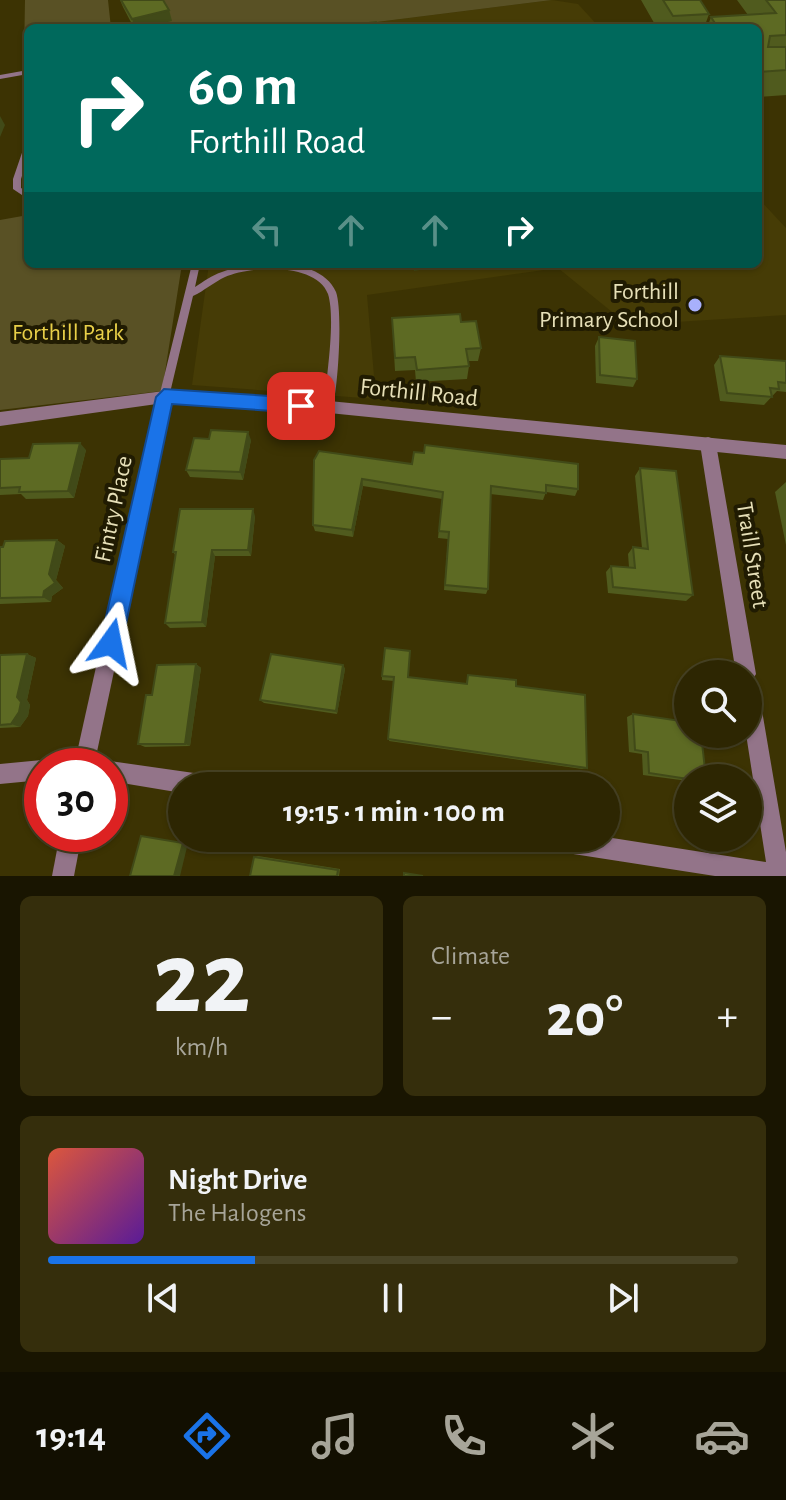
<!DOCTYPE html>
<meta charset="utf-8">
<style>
body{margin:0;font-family:"Alegreya Sans",sans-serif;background:#352e0c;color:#f1f3f6;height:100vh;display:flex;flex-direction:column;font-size:30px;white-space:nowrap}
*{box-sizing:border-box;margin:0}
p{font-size:26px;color:#a7a599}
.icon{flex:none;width:44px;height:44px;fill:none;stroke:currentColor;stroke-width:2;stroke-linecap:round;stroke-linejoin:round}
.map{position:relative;height:876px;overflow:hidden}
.panel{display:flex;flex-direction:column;gap:20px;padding:20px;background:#191501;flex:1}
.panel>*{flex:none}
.banner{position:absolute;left:24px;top:24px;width:738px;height:244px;border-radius:12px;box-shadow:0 2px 6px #0004,0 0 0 2px #484324;background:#00695c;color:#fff;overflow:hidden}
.tools{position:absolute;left:674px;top:660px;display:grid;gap:16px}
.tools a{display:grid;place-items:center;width:88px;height:88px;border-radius:50%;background:#2d2602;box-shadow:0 2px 6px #0004,0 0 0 2px #484324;font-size:40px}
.speed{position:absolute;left:24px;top:748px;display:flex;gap:16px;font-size:40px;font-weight:700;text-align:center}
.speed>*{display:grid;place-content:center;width:104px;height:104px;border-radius:50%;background:#2d2602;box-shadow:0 2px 6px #0004,0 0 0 2px #484324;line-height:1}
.speed .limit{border:12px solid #d22;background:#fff;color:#111}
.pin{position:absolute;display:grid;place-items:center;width:68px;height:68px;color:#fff;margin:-34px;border-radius:16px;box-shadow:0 4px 12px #0006}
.me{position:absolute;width:88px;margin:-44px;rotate:12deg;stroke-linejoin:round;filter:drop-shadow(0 0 6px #0008)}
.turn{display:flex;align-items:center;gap:28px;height:168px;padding:0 32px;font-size:36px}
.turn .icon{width:104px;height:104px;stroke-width:2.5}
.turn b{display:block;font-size:56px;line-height:68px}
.lanes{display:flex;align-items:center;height:76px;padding:0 32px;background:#0003;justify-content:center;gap:40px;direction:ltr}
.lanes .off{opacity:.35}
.big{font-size:60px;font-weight:700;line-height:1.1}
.panel .card{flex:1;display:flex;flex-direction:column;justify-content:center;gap:12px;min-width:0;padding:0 28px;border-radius:12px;background:#352e0c}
.panel .dial{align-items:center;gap:0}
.dial b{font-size:104px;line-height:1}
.song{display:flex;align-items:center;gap:24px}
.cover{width:96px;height:96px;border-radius:12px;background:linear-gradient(135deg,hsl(10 70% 55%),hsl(270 70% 35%))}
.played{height:8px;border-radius:4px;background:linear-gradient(90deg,#1a73e8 30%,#484324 30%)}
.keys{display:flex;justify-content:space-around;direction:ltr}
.heat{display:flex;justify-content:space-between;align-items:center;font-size:44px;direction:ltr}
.panel .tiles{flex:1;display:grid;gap:20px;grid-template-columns:1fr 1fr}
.card:last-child{grid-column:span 2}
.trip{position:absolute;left:168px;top:772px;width:452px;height:80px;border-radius:40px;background:#2d2602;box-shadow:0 2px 6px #0004,0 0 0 2px #484324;font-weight:700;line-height:80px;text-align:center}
.tabs{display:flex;height:128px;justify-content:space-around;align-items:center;background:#120f01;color:#a7a599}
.tabs .icon{width:56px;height:56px}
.tabs .active{color:#1a73e8}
.tabs b{font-size:36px;color:#f1f3f6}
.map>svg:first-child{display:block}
.built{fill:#463c06}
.green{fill:#595125}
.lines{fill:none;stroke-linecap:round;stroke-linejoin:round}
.service{fill:#937489;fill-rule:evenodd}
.minor{fill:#937489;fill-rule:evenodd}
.tertiary{fill:#937489;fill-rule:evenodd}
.wall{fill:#505b1e}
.shaded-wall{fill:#414a18}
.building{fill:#5d6a23;stroke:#414a18;stroke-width:2}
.route{fill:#1a73e8;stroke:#114b97;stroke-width:2}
.poi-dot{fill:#a8b0fc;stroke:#201b02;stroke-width:3}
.labels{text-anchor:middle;stroke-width:8;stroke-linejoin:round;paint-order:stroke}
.poi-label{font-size:24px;fill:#e7e0b8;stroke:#201b02;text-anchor:end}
.park-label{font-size:24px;fill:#e8cf48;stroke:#201b02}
.street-label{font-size:24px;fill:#e7e0b8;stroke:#201b02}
</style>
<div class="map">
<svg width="786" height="876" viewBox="0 0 786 876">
<rect width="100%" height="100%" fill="#3c3303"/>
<g class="built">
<polygon points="552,0 578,4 600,28 329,28"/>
<polygon points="758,198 786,228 786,315 628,325 558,268 367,295 376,399 192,385 209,264 758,264"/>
</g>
<g class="green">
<polygon points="25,0 108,0 111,28 28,28 28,54 24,55"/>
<polygon points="129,0 552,0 329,28 135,28"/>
<polygon points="28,215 28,264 182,264 162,391 0,410 0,220"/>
</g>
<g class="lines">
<g class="service">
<polygon points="28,70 28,74 0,79 0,75"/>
<polygon points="25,144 28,144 28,157 21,179 21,188 28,192 28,199 13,189 13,179"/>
<path d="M192,264H200L195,287C203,282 212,275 222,272C252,260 321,256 336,292C343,311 338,390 332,410H326L324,407C326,379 336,320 328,294C316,262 250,266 225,277C214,282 204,291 193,296L169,397L167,400H161L159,397Z"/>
</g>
<g class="minor">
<polygon points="164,391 169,393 172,397 94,766 74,766 156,397 159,393"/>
<polygon points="708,437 714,439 716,444 756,674 753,679 758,687 786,852 786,876 715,876 541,849 533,846 530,838 606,837 766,862 746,734 748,734 748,674 736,674 700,444 702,439"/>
<polygon points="42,760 51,766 42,766 42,780 0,784 0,764"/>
<polygon points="110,761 208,775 215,779 219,786 182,786 182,793 110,781 110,766 102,766"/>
<polygon points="60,834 82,834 74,876 52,876"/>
</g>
<polygon class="tertiary" points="164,391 329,401 786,445 786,459 329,413 164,403 0,426 0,412"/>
</g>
<g class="wall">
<polygon points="120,0 163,0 169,10 172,21 141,28 134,28 123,7"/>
<polygon points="629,0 700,0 709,14 704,28 657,28 641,0"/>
<polygon points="737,0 786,0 786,70 758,72 758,28 707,28 711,17 748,15"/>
<polygon points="786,70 786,95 758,97 758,72"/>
<polygon points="392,318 461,322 481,348 478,361 468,361 469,366 467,379 416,382 415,370 395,371"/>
<polygon points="599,337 637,379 633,387 596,383 595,346"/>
<polygon points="720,356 786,361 786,392 777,391 764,405 720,401 714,365"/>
<polygon points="251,440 243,480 190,477 186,470"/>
<polygon points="86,450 74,498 26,499 21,494 0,495 0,459 29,458"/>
<polygon points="314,460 578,489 575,496 546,492 543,500 490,494 488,589 486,594 444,590 448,539 438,538 442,499 363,486 353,537 315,531 313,525"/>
<polygon points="640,468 693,595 686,601 608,593 606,572 611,566 629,567 628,554 633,547 642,548 635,476"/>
<polygon points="786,482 786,545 775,492"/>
<polygon points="255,516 251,556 215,556 206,627 170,628 165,623 176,556 173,552"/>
<polygon points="57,540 65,546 56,580 63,588 52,596 51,602 0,604 0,547"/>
<polygon points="27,654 36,658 27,700 30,705 28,716 20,727 0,728 0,655"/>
<polygon points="196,664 201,668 190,746 145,747 138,744 152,695"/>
<polygon points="343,665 345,669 337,714 264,703 260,700"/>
<polygon points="468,675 516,686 587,768 582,769 389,741 394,681 382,680 382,676 466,684"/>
<polygon points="633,714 688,778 688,781 643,775 642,754 629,752 627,717"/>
<polygon points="258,856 340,869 339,876 250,876 254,857"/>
</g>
<g class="shaded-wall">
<polygon points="169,10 172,21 141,28 135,28 132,19"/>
<polygon points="0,116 5,125 0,137"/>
<polygon points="414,264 454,264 414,271"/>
<polygon points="248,432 251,440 243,480 240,472"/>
<polygon points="80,443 86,450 74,498 68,491"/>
<polygon points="362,479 363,486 353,537 352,530"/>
<polygon points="253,509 255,516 251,556 248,550"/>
<polygon points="57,540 65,546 56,580 63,588 52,596 51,602 43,597"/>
<polygon points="212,550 215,556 206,627 202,622"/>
<polygon points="27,654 36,658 27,700 30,705 28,716 20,727 11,724"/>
<polygon points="196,664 201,668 190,746 185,744"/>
<polygon points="343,665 345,669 337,714 336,711"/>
<polygon points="183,843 188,843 180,876 174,876"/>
</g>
<g class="building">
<polygon points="121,0 163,0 169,10 132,19"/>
<polygon points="663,0 700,0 709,14 673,16"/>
<polygon points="766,0 786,0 786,35 770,36 768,47 786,47 786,70 758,72 758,28 718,28 711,17 776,13"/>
<polygon points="376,22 379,28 344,28 343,26"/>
<polygon points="460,314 461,322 476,321 481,348 466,349 469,366 417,370 415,357 395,358 392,318"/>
<polygon points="599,337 635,341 637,379 600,375"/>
<polygon points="720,356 786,361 786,383 778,382 779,389 770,388 772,397 727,393"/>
<polygon points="211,430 248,432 240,472 186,470 194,438 209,439"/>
<polygon points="80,443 68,491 19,492 20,487 0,488 0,459 29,458 33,444"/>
<polygon points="425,445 578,464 578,489 546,485 546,493 491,486 488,589 445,585 449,532 439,531 443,492 362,479 352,530 313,525 314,460 319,451 412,464 414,452 424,453"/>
<polygon points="640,468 676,471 693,595 613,587 611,566 635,568 633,547 648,549"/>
<polygon points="180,509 253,509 248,550 212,550 202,622 165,623 176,552 173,552"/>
<polygon points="57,540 49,574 55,583 44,591 43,597 0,598 0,547 3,547 5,541"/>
<polygon points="385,648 410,651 408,677 467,684 468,675 516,680 516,686 585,695 587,768 388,739 394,677 382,676"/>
<polygon points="27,654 17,697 21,702 19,712 11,724 0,725 0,655"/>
<polygon points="271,654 343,665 336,711 260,700"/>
<polygon points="196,664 185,744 138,744 146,695 152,695 157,665"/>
<polygon points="633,714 688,722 688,734 701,734 706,778 688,779 649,773 648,752 635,750"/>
<polygon points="141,836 183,843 174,876 130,876"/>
<polygon points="254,857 338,870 337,876 250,876"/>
<polygon points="404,873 423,876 404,876"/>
</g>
<polygon class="route" points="164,389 301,398 310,406 301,413 172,404 122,643 118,650 111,654 103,650 100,643 156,397"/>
<circle class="poi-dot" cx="695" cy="305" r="8"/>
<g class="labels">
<g class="poi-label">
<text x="679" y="299">Forthill<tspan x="679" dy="28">Primary School</tspan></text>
</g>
<g class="park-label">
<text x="68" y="340">Forthill Park</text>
</g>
<g class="street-label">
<text transform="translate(419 392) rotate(6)" y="8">Forthill Road</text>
<text transform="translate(113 509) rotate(-78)" y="8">Fintry Place</text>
<text transform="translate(753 555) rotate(81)" y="8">Traill Street</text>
</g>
</g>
</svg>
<div class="tools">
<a><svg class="icon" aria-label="search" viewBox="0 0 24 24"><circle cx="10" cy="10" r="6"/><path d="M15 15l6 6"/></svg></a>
<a><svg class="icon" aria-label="layers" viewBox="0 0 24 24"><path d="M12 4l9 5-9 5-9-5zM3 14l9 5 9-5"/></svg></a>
</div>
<div class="speed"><div class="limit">30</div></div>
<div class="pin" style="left:301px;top:406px;background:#d93025"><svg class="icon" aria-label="arrive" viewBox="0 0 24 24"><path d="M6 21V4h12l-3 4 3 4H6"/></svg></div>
<svg class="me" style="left:111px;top:643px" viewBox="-20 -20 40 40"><path d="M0-17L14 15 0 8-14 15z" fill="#1a73e8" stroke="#fff" stroke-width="4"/></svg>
<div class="trip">19:15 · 1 min · 100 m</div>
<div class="banner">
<div class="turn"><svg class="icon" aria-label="right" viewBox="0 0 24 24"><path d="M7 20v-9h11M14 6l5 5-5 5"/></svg><div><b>60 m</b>Forthill Road</div></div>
<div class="lanes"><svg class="icon off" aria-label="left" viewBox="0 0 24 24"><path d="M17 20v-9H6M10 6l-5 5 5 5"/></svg><svg class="icon off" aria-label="ahead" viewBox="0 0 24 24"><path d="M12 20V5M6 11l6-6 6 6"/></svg><svg class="icon off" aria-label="ahead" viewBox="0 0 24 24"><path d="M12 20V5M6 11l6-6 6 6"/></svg><svg class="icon" aria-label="right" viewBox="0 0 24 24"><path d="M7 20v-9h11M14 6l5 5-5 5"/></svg></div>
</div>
</div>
<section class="panel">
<div class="tiles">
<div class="card dial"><b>22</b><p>km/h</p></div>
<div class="card"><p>Climate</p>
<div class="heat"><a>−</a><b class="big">20°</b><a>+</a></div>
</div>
<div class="card">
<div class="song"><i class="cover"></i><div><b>Night Drive</b><p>The Halogens</p></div></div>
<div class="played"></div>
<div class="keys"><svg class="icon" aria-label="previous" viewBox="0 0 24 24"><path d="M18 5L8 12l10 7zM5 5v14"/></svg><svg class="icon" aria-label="pause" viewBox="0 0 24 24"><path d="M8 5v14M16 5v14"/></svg><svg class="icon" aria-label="next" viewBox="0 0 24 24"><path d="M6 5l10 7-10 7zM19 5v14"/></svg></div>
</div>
</div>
</section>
<nav class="tabs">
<b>19:14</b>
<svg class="icon active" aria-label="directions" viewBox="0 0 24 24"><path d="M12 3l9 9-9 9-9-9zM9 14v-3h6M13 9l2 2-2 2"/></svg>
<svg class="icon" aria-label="music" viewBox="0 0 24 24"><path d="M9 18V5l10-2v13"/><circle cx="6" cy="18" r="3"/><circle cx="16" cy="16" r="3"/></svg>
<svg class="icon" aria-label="phone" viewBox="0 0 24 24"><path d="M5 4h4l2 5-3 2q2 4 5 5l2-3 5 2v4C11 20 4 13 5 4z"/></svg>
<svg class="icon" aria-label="climate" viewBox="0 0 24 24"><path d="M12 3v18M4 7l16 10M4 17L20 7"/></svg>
<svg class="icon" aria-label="car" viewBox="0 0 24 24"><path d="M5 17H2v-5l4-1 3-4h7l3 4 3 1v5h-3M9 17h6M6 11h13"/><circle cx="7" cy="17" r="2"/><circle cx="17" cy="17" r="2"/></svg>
</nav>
